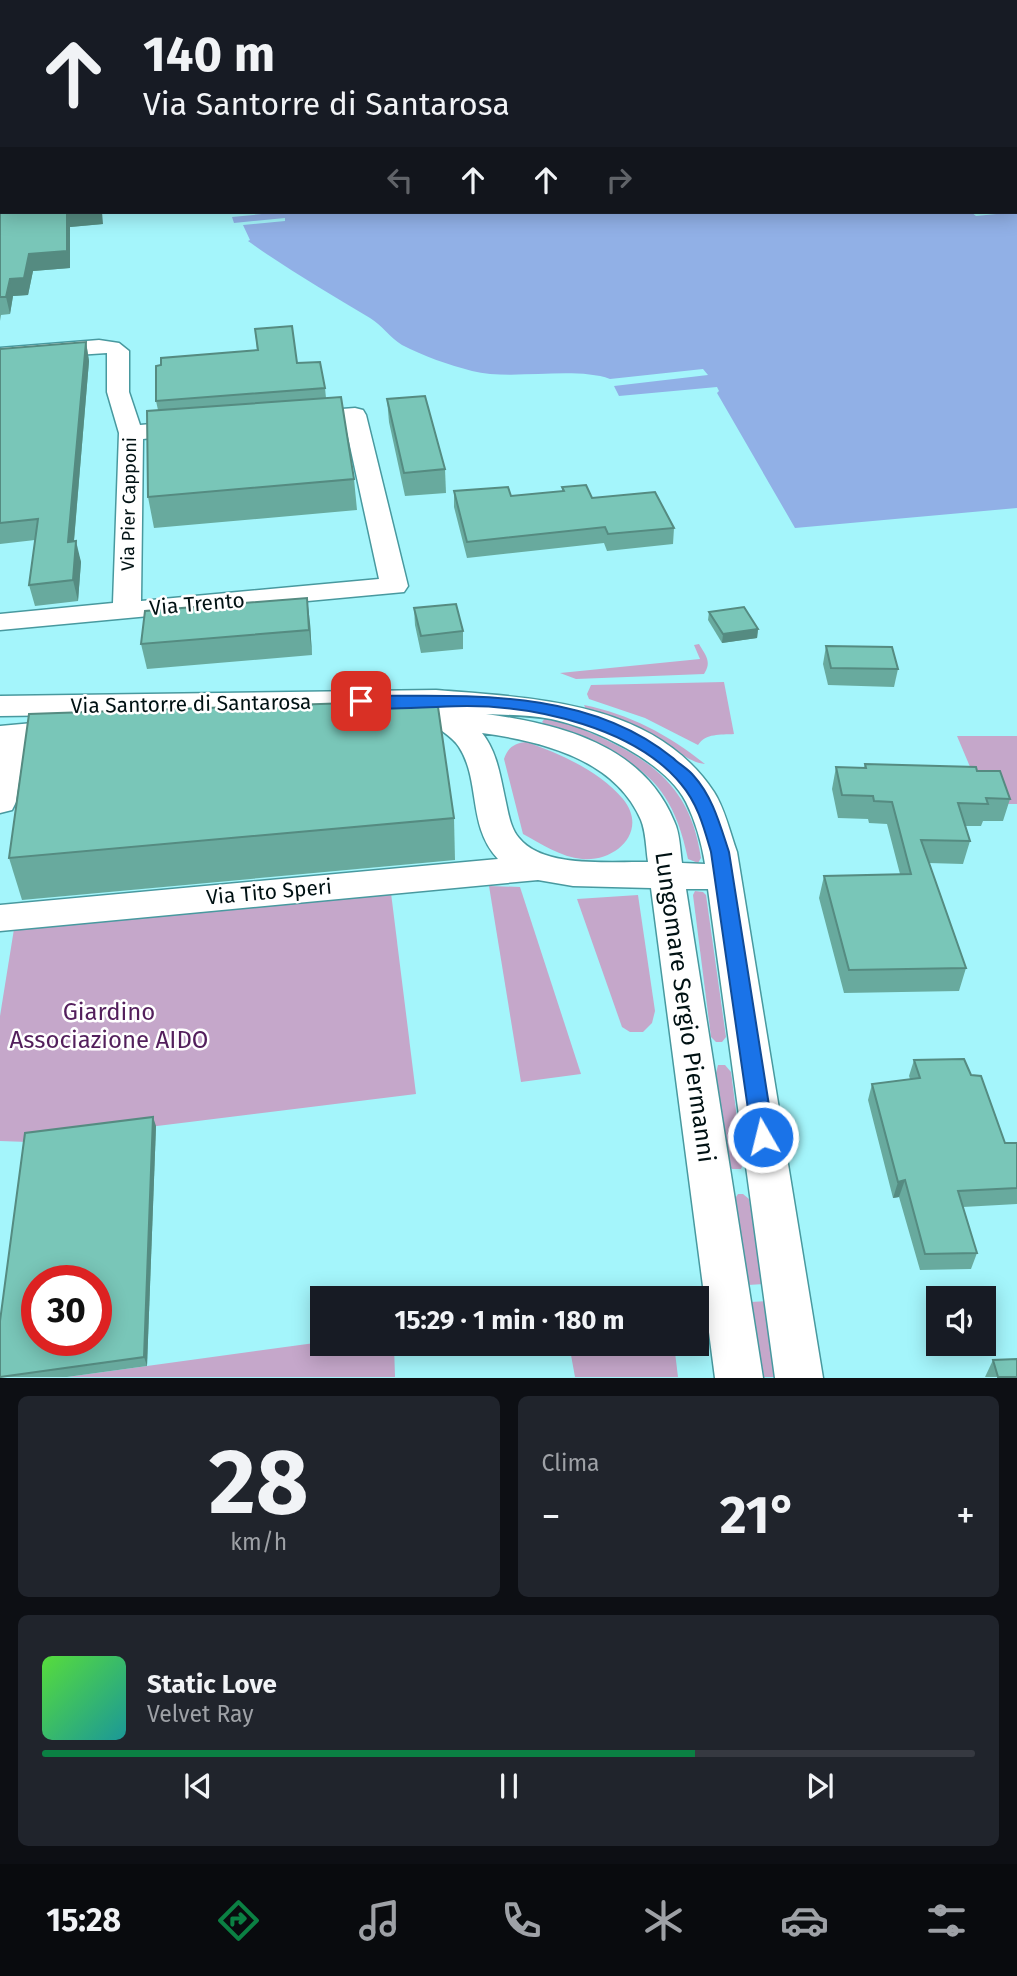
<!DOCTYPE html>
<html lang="it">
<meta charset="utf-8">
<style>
body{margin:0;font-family:"Fira Sans",sans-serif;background:#20242c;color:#f1f3f6;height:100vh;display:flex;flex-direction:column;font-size:26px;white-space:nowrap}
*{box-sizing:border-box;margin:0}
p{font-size:23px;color:#9ea1a6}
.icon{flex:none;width:38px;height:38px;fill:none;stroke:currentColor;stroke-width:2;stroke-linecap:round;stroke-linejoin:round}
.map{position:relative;height:1378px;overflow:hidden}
.side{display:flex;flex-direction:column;gap:18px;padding:18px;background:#0d0f14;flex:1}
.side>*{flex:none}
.banner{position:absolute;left:0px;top:0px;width:1018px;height:214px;box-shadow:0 4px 18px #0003;background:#171b24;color:#f1f3f6;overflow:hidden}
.controls{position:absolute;left:926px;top:1286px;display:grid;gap:14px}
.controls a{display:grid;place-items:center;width:70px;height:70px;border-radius:0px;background:#171b24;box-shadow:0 4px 18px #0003;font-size:35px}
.speed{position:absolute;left:21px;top:1265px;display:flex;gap:14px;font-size:35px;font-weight:700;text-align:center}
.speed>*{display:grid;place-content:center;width:91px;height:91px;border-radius:50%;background:#171b24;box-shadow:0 4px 18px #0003;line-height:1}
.speed .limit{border:10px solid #d22;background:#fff;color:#111}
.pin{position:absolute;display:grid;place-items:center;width:60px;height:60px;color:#fff;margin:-30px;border-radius:14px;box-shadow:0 4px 10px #0006}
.me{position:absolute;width:77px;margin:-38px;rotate:352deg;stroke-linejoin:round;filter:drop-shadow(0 0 5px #0008)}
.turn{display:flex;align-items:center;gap:24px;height:147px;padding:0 28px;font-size:32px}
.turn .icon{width:91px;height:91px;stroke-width:2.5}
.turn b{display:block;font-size:49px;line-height:60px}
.lanes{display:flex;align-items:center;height:66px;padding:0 28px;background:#0003;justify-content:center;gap:35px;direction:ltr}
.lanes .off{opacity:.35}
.big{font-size:52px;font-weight:700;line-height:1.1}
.side .tile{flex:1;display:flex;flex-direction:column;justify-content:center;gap:10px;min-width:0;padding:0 24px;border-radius:10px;background:#20242c}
.side .dial{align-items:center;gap:0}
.dial b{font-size:91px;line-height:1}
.song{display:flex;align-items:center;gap:21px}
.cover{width:84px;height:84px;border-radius:10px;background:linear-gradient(135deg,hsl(110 70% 55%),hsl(180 70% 35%))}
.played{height:7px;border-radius:4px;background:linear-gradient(90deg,#0b8043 70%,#363941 70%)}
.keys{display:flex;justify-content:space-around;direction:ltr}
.heat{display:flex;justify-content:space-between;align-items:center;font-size:38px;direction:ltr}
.side .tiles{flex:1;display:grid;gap:18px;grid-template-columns:1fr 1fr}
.tile:last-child{grid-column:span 2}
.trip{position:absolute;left:310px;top:1286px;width:399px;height:70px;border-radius:0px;background:#171b24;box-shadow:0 4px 18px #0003;font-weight:700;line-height:70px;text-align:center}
.tab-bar{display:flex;height:112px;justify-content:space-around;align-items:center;background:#090b0e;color:#9ea1a6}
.tab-bar .icon{width:49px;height:49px}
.tab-bar .selected{color:#0b8043}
.tab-bar b{font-size:32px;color:#f1f3f6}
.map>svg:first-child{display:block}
.green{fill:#c5a7ca}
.water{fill:#91b0e6}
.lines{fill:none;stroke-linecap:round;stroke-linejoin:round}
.minor-casing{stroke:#48999f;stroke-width:3}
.minor{fill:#fff;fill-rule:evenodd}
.wall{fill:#68aa9e}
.shaded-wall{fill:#558b81}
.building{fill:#79c6b8;stroke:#558b81;stroke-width:2;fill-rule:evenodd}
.route{fill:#1a73e8;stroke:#114b97;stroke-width:2}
.labels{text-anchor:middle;stroke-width:5;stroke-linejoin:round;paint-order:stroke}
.far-street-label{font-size:18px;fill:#001113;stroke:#fff}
.street-label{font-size:21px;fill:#001113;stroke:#fff}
.near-street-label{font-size:24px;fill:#001113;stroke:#fff}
.near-park-label{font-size:24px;fill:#531f5c;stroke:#fff}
</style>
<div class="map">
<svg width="1017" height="1378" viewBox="0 0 1017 1378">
<rect width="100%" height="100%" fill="#a4f5fb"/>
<g class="green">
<path d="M699,644C706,656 712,662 704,674L576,679L560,673L700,659L694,645Z"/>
<path d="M724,682L734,734C720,735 706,733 698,745L645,718L589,699L587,694L591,685Z"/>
<path d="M584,705C629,714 669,735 705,764C687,762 674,747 658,738C635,726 611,717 586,709Z"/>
<path d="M545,718C561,717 577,727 591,733C653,760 691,788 701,858L698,863L688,859C669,767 627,759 548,727L542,722Z"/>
<polygon points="957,736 1017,736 1017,804 1001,804 976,781"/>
<path d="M527,742C560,754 600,771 623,799C649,831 616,862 582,859C561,857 541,844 523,834L504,759C508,747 515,743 527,742Z"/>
<polygon points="489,886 520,887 581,1074 521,1082"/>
<polygon points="695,891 703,892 706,895 726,1037 722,1042 716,1042 711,1037 693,895"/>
<polygon points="391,893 416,1094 28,1142 0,1141 0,1016 14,929"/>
<polygon points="638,895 655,1011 652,1023 643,1032 630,1032 622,1027 577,899"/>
<polygon points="718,1065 725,1065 731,1072 743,1164 741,1169 732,1169 728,1164 716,1073"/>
<polygon points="738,1194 743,1194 749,1199 764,1284 748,1285 734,1200"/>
<polygon points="767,1301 781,1377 764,1377 751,1302"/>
<polygon points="322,1342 322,1344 394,1345 395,1377 67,1377"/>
<polygon points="569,1344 674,1344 678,1377 575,1377"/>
</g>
<g class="water">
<polygon points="11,0 1017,0 1017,165 1017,2"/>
<path d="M1017,193V508L795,528L717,393L719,391L717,387L619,396L614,386L708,375L703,369L610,379C574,366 512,381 472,371C449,365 423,356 402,345C390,338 382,325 370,318C328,293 287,269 248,241L250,240L243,225L285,221V218L234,223L232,217L283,212H971L976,216L1017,212Z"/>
</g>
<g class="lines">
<g class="minor-casing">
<g id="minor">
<polygon points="99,340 119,343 129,351 129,392 140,425 186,421 194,423 198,428 194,433 143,439 141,601 379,579 345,423 302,426 294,424 291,419 294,414 302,412 355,408 363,410 366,415 408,586 404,592 0,630 0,614 113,603 119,433 107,392 107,353 0,360 0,348"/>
<path d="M436,690C533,698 654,701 714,792C725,809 730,833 737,852L823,1378H775L708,889H686L763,1378H715L651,888L573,886L538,880L0,931V905L498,859C467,826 481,781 459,747C451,734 436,730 428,717L434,710L0,716V696ZM486,714C507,715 530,715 551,719C594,728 665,761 686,802C695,820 702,844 705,864L682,863C680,850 680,833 674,821C643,745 560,724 486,714ZM482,733C541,741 615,759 641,820C646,832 646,849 648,862C611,861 544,869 519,838C510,828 508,811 505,798C500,775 497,752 482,733Z"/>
<polygon points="66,720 77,723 81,730 77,737 30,743 22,762 16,802 12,810 0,813 0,726"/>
</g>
</g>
<use href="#minor" class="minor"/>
</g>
<g class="wall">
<polygon points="0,193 103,224 70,227 70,268 33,271 28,295 13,296 10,314 1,315 0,321"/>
<polygon points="255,329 325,388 326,398 354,479 357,510 154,528 148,497 158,410 156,401 257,350"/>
<polygon points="86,342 89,361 74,541 81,562 78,601 35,606 29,585 35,540 0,544 0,349"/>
<polygon points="387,399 445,469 446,493 405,496 389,422"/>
<polygon points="562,487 674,528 673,544 607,551 604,543 467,558 454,507 454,491 511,496 562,491"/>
<polygon points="414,608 463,631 463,649 421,653 415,625"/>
<polygon points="709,612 758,629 757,638 722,643 708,620"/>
<polygon points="310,623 312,655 147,669 141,644"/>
<polygon points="826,646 898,669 894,687 828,685 823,664"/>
<polygon points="865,764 977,771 1010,799 1003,821 983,821 981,826 965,826 970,841 963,864 929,863 966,968 959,991 844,993 819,898 824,876 900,874 887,824 869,823 868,819 838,818 832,789 836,767 864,768"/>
<polygon points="454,818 455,860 22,900 9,858"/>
<polygon points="914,1060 971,1075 1005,1143 1017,1143 1017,1204 963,1207 977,1253 971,1269 920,1270 899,1197 893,1198 868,1100 872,1084 910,1079 909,1076"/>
<polygon points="156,1126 147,1366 67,1377 0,1377"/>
<polygon points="993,1360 1017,1377 985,1377"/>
</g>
<g class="shaded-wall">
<polygon points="67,212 102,212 103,224 70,227 70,268 33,271 28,295 13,296 10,314 6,297 10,279 29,254"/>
<polygon points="86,342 89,361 72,563 68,542"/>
<polygon points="76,541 81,562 78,601 73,580"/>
<polygon points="307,598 310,623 312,655 309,630"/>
<polygon points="758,629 757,638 722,643 723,634"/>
<polygon points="153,1117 156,1126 147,1366 144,1357"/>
<polygon points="905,1180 899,1197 893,1198 898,1182"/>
</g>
<g class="building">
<polygon points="2,192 2,212 67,212 67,251 29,254 24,278 10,279 6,297 0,297 0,193"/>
<polygon points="292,326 297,363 320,362 325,388 156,401 156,366 161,365 161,358 258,350 255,329"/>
<polygon points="86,342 68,542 76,541 73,580 29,585 38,519 0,523 0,349"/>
<polygon points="425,396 445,469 404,473 387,399"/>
<polygon points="341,397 354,479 148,497 147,411"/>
<polygon points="586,485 592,498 655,492 674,528 608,534 605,527 467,542 454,491 508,487 511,496 564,491 562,487"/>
<polygon points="307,598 309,630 141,644 145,611"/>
<polygon points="456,604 463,631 421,636 414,608"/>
<polygon points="744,607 758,629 723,634 709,612"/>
<polygon points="826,646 892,647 898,669 831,668"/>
<polygon points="437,700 454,818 9,858 29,714"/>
<polygon points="865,764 976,767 977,771 1000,771 1010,799 986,798 988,804 958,803 970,841 921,840 966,968 849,970 824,876 911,874 892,802 874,801 873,796 842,795 836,767 866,768"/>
<polygon points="964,1059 971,1075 981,1076 1005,1143 1017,1143 1017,1188 958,1191 977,1253 925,1254 905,1180 898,1182 872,1084 920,1078 914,1060"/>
<path d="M153,1117L144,1357L0,1377V1321L25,1133ZM37,1281H96V1340H37Z"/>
<polygon points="1017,1359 1017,1377 998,1377 993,1360"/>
</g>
<path class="route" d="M361,696C466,696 586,687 673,758C679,764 688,769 693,775C713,797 720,825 729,852L774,1137L771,1144L763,1147L755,1144L752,1137L711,852C704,828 698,804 681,784C635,728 536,706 467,706C438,706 380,712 355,705L353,701Z"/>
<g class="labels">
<g class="far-street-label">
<text transform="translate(129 504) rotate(-89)" y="6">Via Pier Capponi</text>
</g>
<g class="street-label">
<text transform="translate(197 604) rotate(-5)" y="7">Via Trento</text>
<text transform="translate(191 704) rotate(-1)" y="7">Via Santorre di Santarosa</text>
<text transform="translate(269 892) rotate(-5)" y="7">Via Tito Speri</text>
</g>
<g class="near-street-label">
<text transform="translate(685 1007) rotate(82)" y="8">Lungomare Sergio Piermanni</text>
</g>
<g class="near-park-label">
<text x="109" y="1020">Giardino<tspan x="109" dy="28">Associazione AIDO</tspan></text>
</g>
</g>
</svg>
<div class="controls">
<a><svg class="icon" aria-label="sound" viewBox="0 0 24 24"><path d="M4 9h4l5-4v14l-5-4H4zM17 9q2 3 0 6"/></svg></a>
</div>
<div class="speed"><div class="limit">30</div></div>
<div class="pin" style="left:361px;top:701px;background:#d93025"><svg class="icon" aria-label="arrive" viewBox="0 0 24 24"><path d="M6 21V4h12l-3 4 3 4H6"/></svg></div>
<svg class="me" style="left:763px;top:1137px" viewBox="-20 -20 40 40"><circle r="17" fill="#1a73e8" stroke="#fff" stroke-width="3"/><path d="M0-11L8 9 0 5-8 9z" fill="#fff"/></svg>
<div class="trip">15:29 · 1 min · 180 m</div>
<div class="banner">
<div class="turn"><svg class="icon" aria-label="ahead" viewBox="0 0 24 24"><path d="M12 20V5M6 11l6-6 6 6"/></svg><div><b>140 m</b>Via Santorre di Santarosa</div></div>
<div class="lanes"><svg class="icon off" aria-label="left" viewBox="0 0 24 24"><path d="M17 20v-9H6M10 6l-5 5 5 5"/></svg><svg class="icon" aria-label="ahead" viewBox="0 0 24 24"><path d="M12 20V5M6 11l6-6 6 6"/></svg><svg class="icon" aria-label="ahead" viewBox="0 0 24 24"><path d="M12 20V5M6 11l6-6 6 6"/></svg><svg class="icon off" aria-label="right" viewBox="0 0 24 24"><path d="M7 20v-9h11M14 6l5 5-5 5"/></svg></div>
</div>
</div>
<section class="side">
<div class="tiles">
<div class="tile dial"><b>28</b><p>km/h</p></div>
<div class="tile"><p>Clima</p>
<div class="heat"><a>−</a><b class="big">21°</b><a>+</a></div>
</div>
<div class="tile">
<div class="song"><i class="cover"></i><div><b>Static Love</b><p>Velvet Ray</p></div></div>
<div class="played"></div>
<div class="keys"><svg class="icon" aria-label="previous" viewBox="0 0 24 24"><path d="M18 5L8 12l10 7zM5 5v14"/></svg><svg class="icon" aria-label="pause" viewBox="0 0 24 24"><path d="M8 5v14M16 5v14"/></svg><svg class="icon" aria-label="next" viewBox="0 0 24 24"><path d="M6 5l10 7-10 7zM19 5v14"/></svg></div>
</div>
</div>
</section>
<nav class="tab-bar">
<b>15:28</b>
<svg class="icon selected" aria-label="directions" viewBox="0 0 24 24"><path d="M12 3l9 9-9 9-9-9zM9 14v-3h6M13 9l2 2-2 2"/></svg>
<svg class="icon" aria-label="music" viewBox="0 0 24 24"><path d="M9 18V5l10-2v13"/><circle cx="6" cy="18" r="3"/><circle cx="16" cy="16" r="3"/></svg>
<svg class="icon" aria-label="phone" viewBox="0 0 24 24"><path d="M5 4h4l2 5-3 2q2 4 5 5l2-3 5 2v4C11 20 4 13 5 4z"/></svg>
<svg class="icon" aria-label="climate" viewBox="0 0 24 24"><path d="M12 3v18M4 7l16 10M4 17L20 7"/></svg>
<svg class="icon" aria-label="car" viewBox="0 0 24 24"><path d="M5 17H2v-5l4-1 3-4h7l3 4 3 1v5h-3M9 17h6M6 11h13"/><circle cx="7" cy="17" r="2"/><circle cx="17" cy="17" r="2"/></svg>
<svg class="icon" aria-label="filters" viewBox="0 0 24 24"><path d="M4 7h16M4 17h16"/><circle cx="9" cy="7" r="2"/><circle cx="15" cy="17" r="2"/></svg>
</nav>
